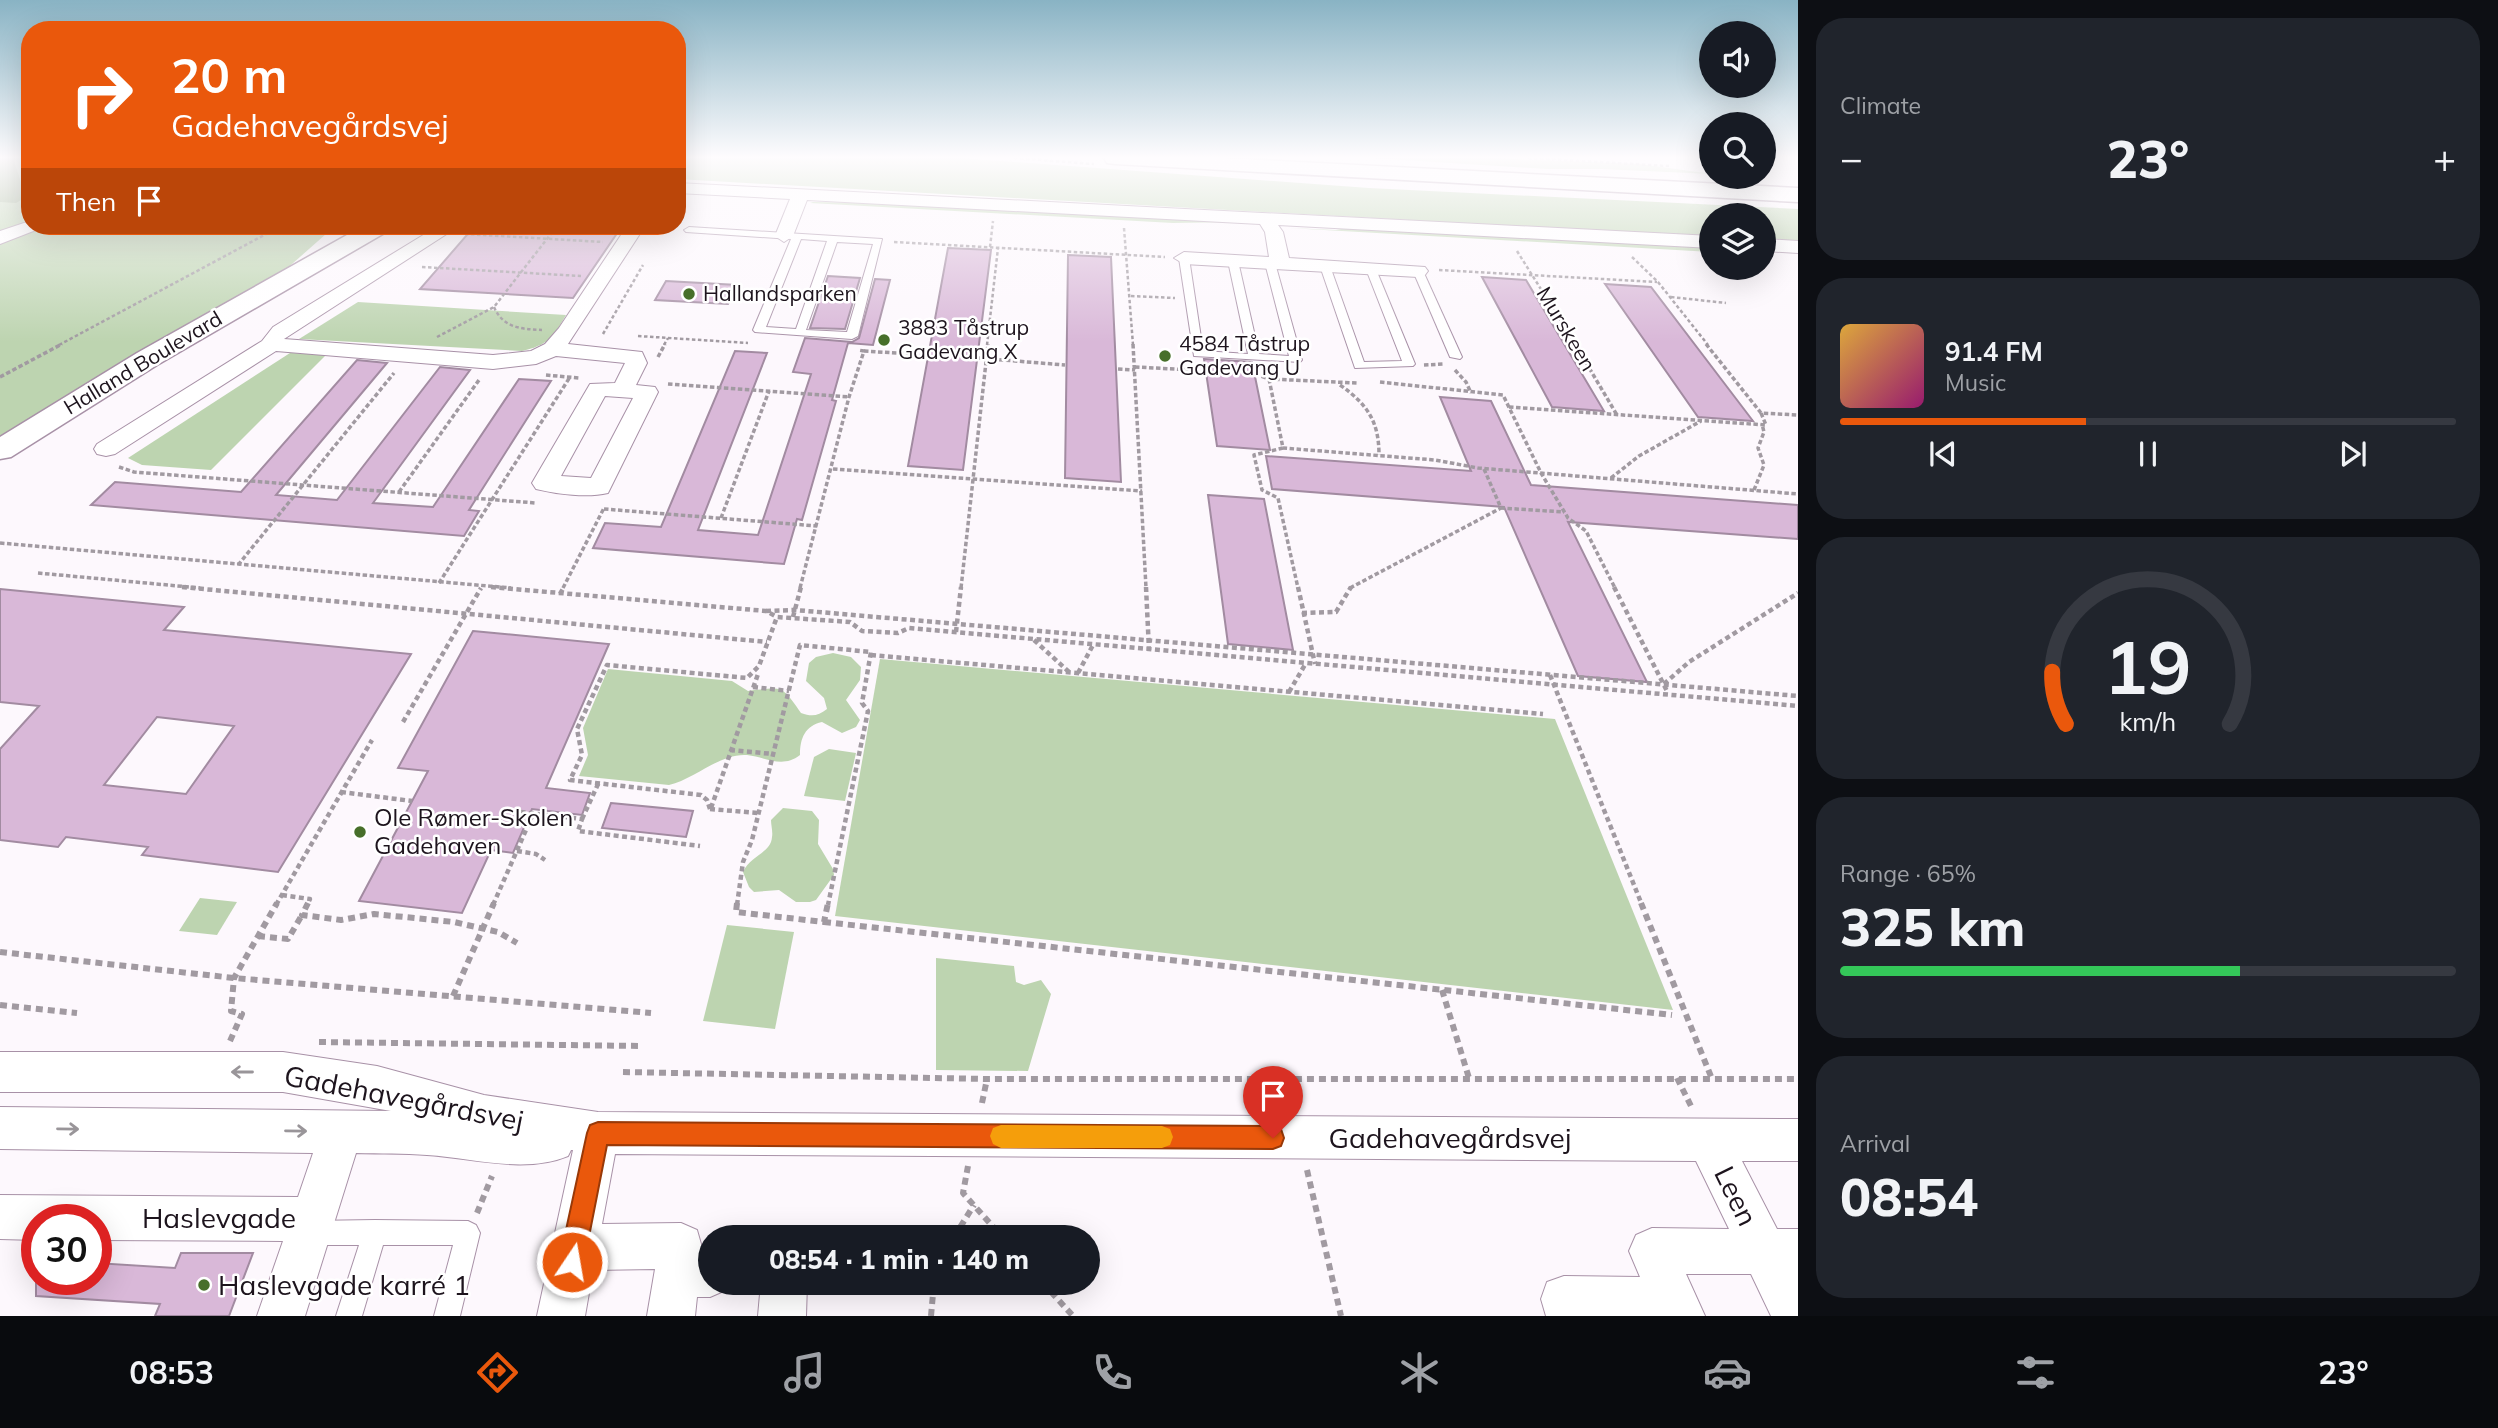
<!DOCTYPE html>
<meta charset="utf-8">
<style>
body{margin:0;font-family:Mulish,sans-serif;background:#20242c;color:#f1f3f6;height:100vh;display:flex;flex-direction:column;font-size:26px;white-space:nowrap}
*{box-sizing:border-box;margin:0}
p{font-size:23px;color:#9ea1a6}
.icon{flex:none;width:38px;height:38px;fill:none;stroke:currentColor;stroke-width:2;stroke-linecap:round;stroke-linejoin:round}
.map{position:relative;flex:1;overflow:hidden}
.sheet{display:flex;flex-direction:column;gap:18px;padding:18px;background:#0d0f14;width:700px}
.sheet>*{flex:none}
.banner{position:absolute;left:21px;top:21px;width:665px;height:214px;border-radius:28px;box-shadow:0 7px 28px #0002;background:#ea580c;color:#fff;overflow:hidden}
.controls{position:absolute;left:1699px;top:21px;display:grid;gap:14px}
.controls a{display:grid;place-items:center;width:77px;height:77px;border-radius:50%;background:#171b24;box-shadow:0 7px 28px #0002;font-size:35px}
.speed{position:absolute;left:21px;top:1204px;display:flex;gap:14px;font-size:35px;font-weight:700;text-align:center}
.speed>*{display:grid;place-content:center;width:91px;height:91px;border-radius:50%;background:#171b24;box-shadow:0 7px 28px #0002;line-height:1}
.speed .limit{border:10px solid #d22;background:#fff;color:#111}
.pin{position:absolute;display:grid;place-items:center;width:60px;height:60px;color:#fff;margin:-72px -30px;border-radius:50% 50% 50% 0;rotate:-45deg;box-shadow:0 0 7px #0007}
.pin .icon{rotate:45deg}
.me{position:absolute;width:77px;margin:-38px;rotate:12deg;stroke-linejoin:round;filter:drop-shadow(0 0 5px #0008)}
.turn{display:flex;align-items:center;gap:24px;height:147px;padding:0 35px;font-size:32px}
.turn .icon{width:91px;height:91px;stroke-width:2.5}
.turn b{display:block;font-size:49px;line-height:60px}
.then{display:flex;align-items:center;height:66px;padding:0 35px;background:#0003;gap:14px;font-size:26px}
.big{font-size:52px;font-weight:800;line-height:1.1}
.sheet .widget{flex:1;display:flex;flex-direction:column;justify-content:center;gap:10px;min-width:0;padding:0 24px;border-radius:28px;background:#20242c}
.sheet .dial{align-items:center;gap:0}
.dial svg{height:182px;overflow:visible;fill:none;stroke:#363941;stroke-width:7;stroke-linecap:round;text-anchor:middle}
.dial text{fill:#f1f3f6;stroke:none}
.song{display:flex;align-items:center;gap:21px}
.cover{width:84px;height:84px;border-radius:10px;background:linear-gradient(135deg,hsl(40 70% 55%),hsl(320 70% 35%))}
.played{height:7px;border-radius:4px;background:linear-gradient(90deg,#ea580c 40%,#363941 40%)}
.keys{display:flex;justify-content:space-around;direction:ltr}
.heat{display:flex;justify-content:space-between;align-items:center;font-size:38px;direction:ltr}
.charge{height:10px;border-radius:5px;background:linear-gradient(90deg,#34c759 65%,#363941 0)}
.trip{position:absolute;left:698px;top:1225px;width:402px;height:70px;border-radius:35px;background:#171b24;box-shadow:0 7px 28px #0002;font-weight:800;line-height:70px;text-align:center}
.dock{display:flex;height:112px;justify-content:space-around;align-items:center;background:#090b0e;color:#9ea1a6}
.dock .icon{width:49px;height:49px}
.dock .current{color:#ea580c}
.dock b{font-size:32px;color:#f1f3f6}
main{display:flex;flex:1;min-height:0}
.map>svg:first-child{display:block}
.green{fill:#bdd4b0}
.water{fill:#9bb28d}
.building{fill:#d9b8d8;stroke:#a28ba1;stroke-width:2;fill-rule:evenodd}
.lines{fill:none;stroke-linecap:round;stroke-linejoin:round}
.service-casing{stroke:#a891a7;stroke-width:2}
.minor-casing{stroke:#a891a7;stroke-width:2}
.tertiary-casing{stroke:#a891a7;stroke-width:3}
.secondary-casing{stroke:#a891a7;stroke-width:3}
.path-far3{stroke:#a19aa1;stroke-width:2.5;stroke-dasharray:3.5 2.5;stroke-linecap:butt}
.path-far2{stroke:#a19aa1;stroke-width:3.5;stroke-dasharray:4.5 2.5;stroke-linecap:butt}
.path-far1{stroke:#a19aa1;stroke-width:4.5;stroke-dasharray:5 3.5;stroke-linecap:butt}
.path{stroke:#a19aa1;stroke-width:6;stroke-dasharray:7 5;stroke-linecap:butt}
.service{fill:#fff;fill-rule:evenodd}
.minor{fill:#fff;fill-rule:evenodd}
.tertiary{fill:#fff;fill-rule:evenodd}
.secondary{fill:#fff;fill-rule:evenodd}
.oneway{stroke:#999599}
.route{fill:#ea580c;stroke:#983908;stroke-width:2}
.slow{fill:#f59e0b}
.poi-dot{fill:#476f2a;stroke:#fff;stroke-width:2.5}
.labels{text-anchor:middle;stroke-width:5;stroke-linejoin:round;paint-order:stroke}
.far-poi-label{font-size:21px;fill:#1d141d;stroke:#fff;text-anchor:start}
.far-street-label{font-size:21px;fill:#1d141d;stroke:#fff}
.poi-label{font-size:24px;fill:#1d141d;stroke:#fff;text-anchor:start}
.near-street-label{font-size:28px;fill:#1d141d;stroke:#fff}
.near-poi-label{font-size:28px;fill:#1d141d;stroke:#fff;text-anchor:start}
</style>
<main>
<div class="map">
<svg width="1798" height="1316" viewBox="0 0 1798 1316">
<rect width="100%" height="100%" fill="#fdf8fd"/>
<g class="green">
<polygon points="0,158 30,158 30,226 335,226 283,272 0,445"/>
<polygon points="677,158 960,158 1369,188 1798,209 1798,241 1764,240 1764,215 1712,215 1711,237 677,179"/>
<polygon points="1371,158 1489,158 1639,164 1712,174 1601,169 1548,169"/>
<polygon points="813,202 887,203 1238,222 1173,223 810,203"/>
<polygon points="1352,227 1711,246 1711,252 1289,228 1336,230"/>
<path d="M358,302L566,315C552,339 549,344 522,351L299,339Z"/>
<polygon points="290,353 327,354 211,470 142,465 128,458"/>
<path d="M833,653L851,657L861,667L860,680L846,700L860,720L856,727L842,733L822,722C805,726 800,738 800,755C782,769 766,757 747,755C720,753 695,779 669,785L579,776L588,755L583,728L608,669L732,681L748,691C783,687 781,684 801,713C812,717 818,716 827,709L824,698L806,681L809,663L816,657Z"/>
<polygon points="880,659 1555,719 1673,1010 835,916"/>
<polygon points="829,749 856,753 845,801 804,796 814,757"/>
<path d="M783,808L812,811L819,820L818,844L833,869L834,875L816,900L810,902H796L779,890L754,892L749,887L743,872C751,855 771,853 772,837C773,832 771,825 771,820Z"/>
<polygon points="200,898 237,902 217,935 179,931"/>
<polygon points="727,925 794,932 775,1029 703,1021"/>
<polygon points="936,958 1014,966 1016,982 1024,985 1041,980 1051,994 1028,1071 936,1070"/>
</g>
<polygon class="water" points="0,158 13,158 26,197 16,203 0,202"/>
<g class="building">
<polygon points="467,226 622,226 573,298 420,289 467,235"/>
<polygon points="948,248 991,250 963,470 908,466"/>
<polygon points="1068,255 1111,257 1121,482 1065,478"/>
<polygon points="828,276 860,278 845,329 810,328"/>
<polygon points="1482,277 1526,280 1604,411 1552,407"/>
<polygon points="875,279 890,280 873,345 848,343 832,400 836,401 802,520 797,519 784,564 593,548 605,523 661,527 735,351 767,353 698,530 758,535 811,374 793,372 805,338 852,342 859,338"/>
<polygon points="666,281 737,285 728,304 655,300"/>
<polygon points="1605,284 1651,287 1753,421 1698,417"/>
<polygon points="1204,359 1252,362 1270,450 1217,446"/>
<polygon points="357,360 387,363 276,495 337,500 440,367 470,370 373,503 433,507 519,379 551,381 469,510 479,511 464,536 91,505 115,482 241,492"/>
<polygon points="1440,397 1491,401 1531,485 1798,505 1798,539 1568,522 1647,682 1578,676 1504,507 1272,489 1266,456 1471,471"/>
<polygon points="1208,495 1264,499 1293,650 1228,644"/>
<path d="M0,589L184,607L164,630L411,654L278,872L142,855L148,847L66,837L58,847L0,840V749L39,706L0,702ZM157,717L234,726L186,794L104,785Z"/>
<polygon points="473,631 609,644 546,788 590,793 582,815 532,809 513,853 491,850 462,913 359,901 428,771 398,768"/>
<polygon points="611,803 693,811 686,837 602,828"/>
<polygon points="181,1253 253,1253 229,1316 155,1316 160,1304 36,1296 36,1279 96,1279 96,1263 175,1268"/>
</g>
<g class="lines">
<g class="service-casing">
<g id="service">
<path d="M689,227L882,239L858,336L852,339L755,332L753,330L791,239L686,232L684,230ZM801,239L827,241L796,329L766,327ZM837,242L873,244L847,332L806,330Z"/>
<polygon points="1184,255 1189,258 1203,351 1248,354 1228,261 1233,258 1238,261 1259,354 1289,356 1265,263 1270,260 1275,263 1302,360 1300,362 1194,356 1179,258"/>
<polygon points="1325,263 1330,266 1364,362 1402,361 1366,269 1375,267 1415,364 1413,366 1355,368 1320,266"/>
<polygon points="1414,269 1423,271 1462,357 1460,359 1450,357 1413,271"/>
<polygon points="375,1220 468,1221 476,1225 480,1233 460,1316 434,1316 453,1245 383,1245 362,1316 336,1316 359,1245 310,1245 302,1241 298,1233 302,1225 310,1221"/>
</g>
</g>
<g class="minor-casing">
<g id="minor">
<polygon points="677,183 1712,236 1712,248 1278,225 1283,232 1289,258 1425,267 1428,271 1425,275 1418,277 1184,264 1174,258 1184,252 1269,257 1265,232 1260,224 807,200 793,236 784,242 775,236 790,199 677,193"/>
<polygon points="30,221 30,226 39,226 36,230 0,244 0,231"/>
<path d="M438,226H459L284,339L493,355L531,351L545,344L559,328L627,226H645L568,344L642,352L647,363L636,385L655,387L658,392L608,493C587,498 557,494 536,489L532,483L590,384L615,383L625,363L556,356L536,364L493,369L276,351L115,454L106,456L97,454L94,449L97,444L262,341L273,327ZM605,396L633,398L591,478L561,476Z"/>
<polygon points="1764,239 1798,241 1798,253 1764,251"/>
<path d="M0,1052H283L377,1066L484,1095L598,1112L1798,1119V1161H1742L1777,1229H1798V1316H1771L1751,1274H1686L1705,1316H1546L1541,1299L1547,1282L1564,1276L1640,1277L1629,1251L1636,1235L1652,1228L1729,1229L1696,1161L615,1154L602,1224L681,1223L697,1230L703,1251H710V1283H729L726,1290L710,1297H697L695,1316H647L655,1269L593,1270L585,1316H537L573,1150H571L568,1156C525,1174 473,1158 427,1155C404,1153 380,1154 356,1153L305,1316H257L283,1241L96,1240V1220H37V1240L0,1239V1195L298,1197L313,1153L0,1149V1107L391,1111L283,1092H0Z"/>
<polygon points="761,1283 807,1283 806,1316 758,1316"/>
</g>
</g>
<g class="tertiary-casing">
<polygon id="tertiary" points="363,226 392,226 388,231 157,365 11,457 0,459 0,437 137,353"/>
</g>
<g class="secondary-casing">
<polygon id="secondary" points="1104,158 1223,158 1798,188 1798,202 1115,164 1107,163"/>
</g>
<g class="path-far3">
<polyline points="1014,158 1094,164"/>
<polyline points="1528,158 1669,166"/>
<polyline points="1124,228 1133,345"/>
<polyline points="465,234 603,242"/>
<polyline points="894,242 1165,257"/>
<polyline points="990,247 993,221"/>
<polyline points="1517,251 1576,345"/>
<polyline points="1632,257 1658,282 1708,345"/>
<polyline points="422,267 581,276"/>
<polyline points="1439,270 1657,282"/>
<polyline points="1131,296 1175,298"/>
<polyline points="1671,297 1726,303"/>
<path d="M494,307C503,328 521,329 542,330"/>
<polyline points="603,334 643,265"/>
<polyline points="638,336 748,343"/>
<polyline points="437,337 494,307 557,226"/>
<polyline points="59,345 281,226"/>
<polyline points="664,345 668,338"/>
<polyline points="987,345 998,248"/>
</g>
<g class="path-far2">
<polyline points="1133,344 1146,588"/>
<polyline points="1575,344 1617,415"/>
<polyline points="1706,344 1761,413 1798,415"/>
<polyline points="864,351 927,355"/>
<polyline points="658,357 665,344"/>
<polyline points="978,358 1065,365"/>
<polyline points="1424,365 1443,364"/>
<polyline points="1135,367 1194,370"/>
<polyline points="1118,369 1135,370"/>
<polyline points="1455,370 1466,382 1471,393"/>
<polyline points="1255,374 1269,379 1357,383"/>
<polyline points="546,375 579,378"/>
<polyline points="0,377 62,344"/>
<polyline points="1269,379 1283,448 1435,460 1478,468 1798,494"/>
<polyline points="1380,382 1503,395 1541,473 1568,518 1586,531 1615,588"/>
<polyline points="668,384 849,397"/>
<path d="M1340,385C1367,404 1379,421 1379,455"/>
<polyline points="1509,407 1766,425 1761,413"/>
<polyline points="1283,448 1254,455 1262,490 1278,498 1298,588"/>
<polyline points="119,467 134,472 536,503"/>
<polyline points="833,469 1142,491"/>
<polyline points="1484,469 1501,508 1564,512"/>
<polyline points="1611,478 1639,456 1701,421"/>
<polyline points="1754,490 1764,465 1758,448 1764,432 1762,424"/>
<polyline points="399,492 479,380"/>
<polyline points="604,509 817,526"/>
<polyline points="721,518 769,391"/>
<polyline points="0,543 511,588"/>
<polyline points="238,565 394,373"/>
<polyline points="38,573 200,588"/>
<polyline points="439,583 570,377"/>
<polyline points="563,588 604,508"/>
<polyline points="800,588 849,397 864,351 858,350"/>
<polyline points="961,588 988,344"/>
<polyline points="1350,588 1501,508"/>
</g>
<g class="path-far1">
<polyline points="182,587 767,642"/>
<polyline points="491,587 766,611 777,617"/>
<polyline points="1146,587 1149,650"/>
<polyline points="1298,587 1315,664"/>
<polyline points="1614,587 1668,693"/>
<polyline points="560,594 564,587"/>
<polyline points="766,611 795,610 1798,696"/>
<polyline points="1302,613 1336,612 1351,587"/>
<polyline points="793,617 801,587"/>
<polyline points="956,632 961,587"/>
<polyline points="1034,640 1069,672"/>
<polyline points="871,655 1543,714"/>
<polyline points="1078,673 1093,645"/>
<polyline points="1550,675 1642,905"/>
<polyline points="1664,684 1689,662 1798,593"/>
<polyline points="753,687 789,691"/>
<polyline points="1289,692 1306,663"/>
<polyline points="403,722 481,588"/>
<polyline points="730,750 773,754"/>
<polyline points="341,792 412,801"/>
<polyline points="711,808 758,674"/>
<polyline points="710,809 707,800 701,795 570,780 582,755 577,729 607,665 747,678 759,666 777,617 850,622 862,631 898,633 909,628 1798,706"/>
<polyline points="710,809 758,813"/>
<polyline points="512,811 582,819 578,831 700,846"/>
<polyline points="582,819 599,782"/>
<polyline points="517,851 536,854 545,860"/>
<polyline points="282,895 310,899 307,905"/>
<polyline points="276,905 372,740"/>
<polyline points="493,905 533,814"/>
<polyline points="737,905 743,862 752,840 800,645 871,652 862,703 868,711 828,905"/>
</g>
<g class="path">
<polyline points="308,903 302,915 341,920 374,914 454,922 498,932 517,943"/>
<polyline points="737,903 736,912 824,922 828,903"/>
<polyline points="1641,903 1712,1079"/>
<polyline points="824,922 1672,1015"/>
<polyline points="258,936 288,939 302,915"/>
<polyline points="0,952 234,978 651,1013"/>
<polyline points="1442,990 1469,1078"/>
<polyline points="453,996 494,903"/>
<polyline points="0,1005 77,1013"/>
<polyline points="230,1041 242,1014 231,1011 234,978 277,903"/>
<polyline points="319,1042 642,1046"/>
<polyline points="623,1072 987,1079 1798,1079"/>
<polyline points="1677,1078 1691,1106"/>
<polyline points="982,1103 987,1079"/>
<polyline points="968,1166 963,1193 1002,1237"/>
<polyline points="1307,1170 1341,1316"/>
<polyline points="477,1213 492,1176"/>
<polyline points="954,1237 974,1205"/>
<polyline points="1043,1283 1073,1316"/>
<polyline points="931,1316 934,1283"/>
</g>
<use href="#service" class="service"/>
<use href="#minor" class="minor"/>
<use href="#tertiary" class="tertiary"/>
<use href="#secondary" class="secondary"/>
</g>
<defs><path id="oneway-shaft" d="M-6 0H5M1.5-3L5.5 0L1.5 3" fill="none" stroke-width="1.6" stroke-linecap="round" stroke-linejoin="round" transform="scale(1.75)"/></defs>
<g class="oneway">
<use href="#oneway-shaft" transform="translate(242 1072) rotate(180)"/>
<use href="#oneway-shaft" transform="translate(68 1129) rotate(1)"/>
<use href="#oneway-shaft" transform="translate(296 1131) rotate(1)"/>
</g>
<linearGradient id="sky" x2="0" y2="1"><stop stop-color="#89b3c4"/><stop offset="0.46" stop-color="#fefcfe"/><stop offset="1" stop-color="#fefcfe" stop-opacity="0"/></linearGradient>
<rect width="1798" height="342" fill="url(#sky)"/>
<polygon class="route" points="598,1122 1273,1126 1281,1129 1284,1138 1281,1146 1273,1149 607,1145 584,1262 580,1270 572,1274 563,1270 559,1262 587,1133 590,1125"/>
<polygon class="slow" points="1001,1125 1162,1126 1170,1129 1173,1137 1170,1145 1162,1148 1001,1148 993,1144 990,1136 993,1128"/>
<g class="poi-dot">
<circle cx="689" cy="294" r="7"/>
<circle cx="884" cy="340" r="7"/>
<circle cx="1165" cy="356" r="7"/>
<circle cx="360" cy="832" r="7"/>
<circle cx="204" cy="1285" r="7"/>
</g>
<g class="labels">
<g class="far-poi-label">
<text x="703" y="301">Hallandsparken</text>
<text x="898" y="335">3883 Tåstrup<tspan x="898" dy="24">Gadevang X</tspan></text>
<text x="1179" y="351">4584 Tåstrup<tspan x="1179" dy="24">Gadevang U</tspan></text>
</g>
<g class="far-street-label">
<text transform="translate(1566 329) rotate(59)" y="7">Murskeen</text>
<text transform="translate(143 363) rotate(-31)" y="7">Halland Boulevard</text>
</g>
<g class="poi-label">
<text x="374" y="826">Ole Rømer-Skolen<tspan x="374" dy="28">Gadehaven</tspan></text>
</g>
<g class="near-street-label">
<text transform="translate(404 1098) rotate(11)" y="10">Gadehavegårdsvej</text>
<text x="1450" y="1148">Gadehavegårdsvej</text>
<text transform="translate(1736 1196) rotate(64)" y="10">Leen</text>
<text x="219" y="1228">Haslevgade</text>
</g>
<g class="near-poi-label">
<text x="218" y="1295">Haslevgade karré 1</text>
</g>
</g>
</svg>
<div class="controls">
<a><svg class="icon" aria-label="sound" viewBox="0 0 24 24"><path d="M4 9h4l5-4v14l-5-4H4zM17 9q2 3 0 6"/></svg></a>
<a><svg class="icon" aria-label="search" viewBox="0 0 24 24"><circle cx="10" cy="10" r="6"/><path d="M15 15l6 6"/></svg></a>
<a><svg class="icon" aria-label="layers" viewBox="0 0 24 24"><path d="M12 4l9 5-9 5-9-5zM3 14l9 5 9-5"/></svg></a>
</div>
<div class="speed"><div class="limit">30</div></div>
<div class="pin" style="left:1273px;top:1138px;background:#d93025"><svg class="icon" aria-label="arrive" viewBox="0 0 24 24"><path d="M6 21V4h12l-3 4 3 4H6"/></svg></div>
<svg class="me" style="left:572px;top:1262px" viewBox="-20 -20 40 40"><circle r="17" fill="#ea580c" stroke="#fff" stroke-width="3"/><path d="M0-11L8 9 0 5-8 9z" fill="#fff"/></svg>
<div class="trip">08:54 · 1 min · 140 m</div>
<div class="banner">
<div class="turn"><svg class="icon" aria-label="right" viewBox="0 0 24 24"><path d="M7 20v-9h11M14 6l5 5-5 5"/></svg><div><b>20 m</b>Gadehavegårdsvej</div></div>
<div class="then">Then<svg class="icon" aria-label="arrive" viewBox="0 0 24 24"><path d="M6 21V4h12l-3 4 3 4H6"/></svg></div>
</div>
</div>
<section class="sheet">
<div class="widget"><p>Climate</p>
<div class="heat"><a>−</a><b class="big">23°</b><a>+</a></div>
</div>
<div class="widget">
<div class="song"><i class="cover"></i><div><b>91.4 FM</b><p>Music</p></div></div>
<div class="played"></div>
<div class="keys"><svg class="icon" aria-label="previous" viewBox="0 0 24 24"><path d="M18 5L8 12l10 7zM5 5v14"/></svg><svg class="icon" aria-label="pause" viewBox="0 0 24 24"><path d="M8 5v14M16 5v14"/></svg><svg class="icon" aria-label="next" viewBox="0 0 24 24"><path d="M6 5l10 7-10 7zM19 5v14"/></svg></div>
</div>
<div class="widget dial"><svg viewBox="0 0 100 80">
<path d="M14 69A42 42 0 1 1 86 69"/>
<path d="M14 69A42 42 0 0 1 8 46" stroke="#ea580c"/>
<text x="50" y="56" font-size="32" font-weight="700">19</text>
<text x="50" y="72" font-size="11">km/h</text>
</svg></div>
<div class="widget"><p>Range · 65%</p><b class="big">325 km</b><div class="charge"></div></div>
<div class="widget"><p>Arrival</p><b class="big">08:54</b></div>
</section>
</main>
<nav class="dock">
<b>08:53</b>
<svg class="icon current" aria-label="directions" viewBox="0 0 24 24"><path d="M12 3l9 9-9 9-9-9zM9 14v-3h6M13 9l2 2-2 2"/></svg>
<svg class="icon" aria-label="music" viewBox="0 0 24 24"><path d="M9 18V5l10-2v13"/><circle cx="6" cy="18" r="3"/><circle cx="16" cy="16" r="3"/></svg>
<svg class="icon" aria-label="phone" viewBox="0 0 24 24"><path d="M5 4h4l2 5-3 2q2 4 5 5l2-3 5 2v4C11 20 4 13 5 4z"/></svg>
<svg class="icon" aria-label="climate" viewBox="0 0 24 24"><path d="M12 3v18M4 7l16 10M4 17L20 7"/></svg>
<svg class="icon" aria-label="car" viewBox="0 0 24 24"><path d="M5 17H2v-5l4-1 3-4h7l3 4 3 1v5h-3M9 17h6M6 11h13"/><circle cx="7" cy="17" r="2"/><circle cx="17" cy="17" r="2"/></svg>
<svg class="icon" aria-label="filters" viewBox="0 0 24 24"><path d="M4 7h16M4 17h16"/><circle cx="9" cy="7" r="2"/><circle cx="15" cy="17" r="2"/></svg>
<b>23°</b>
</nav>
